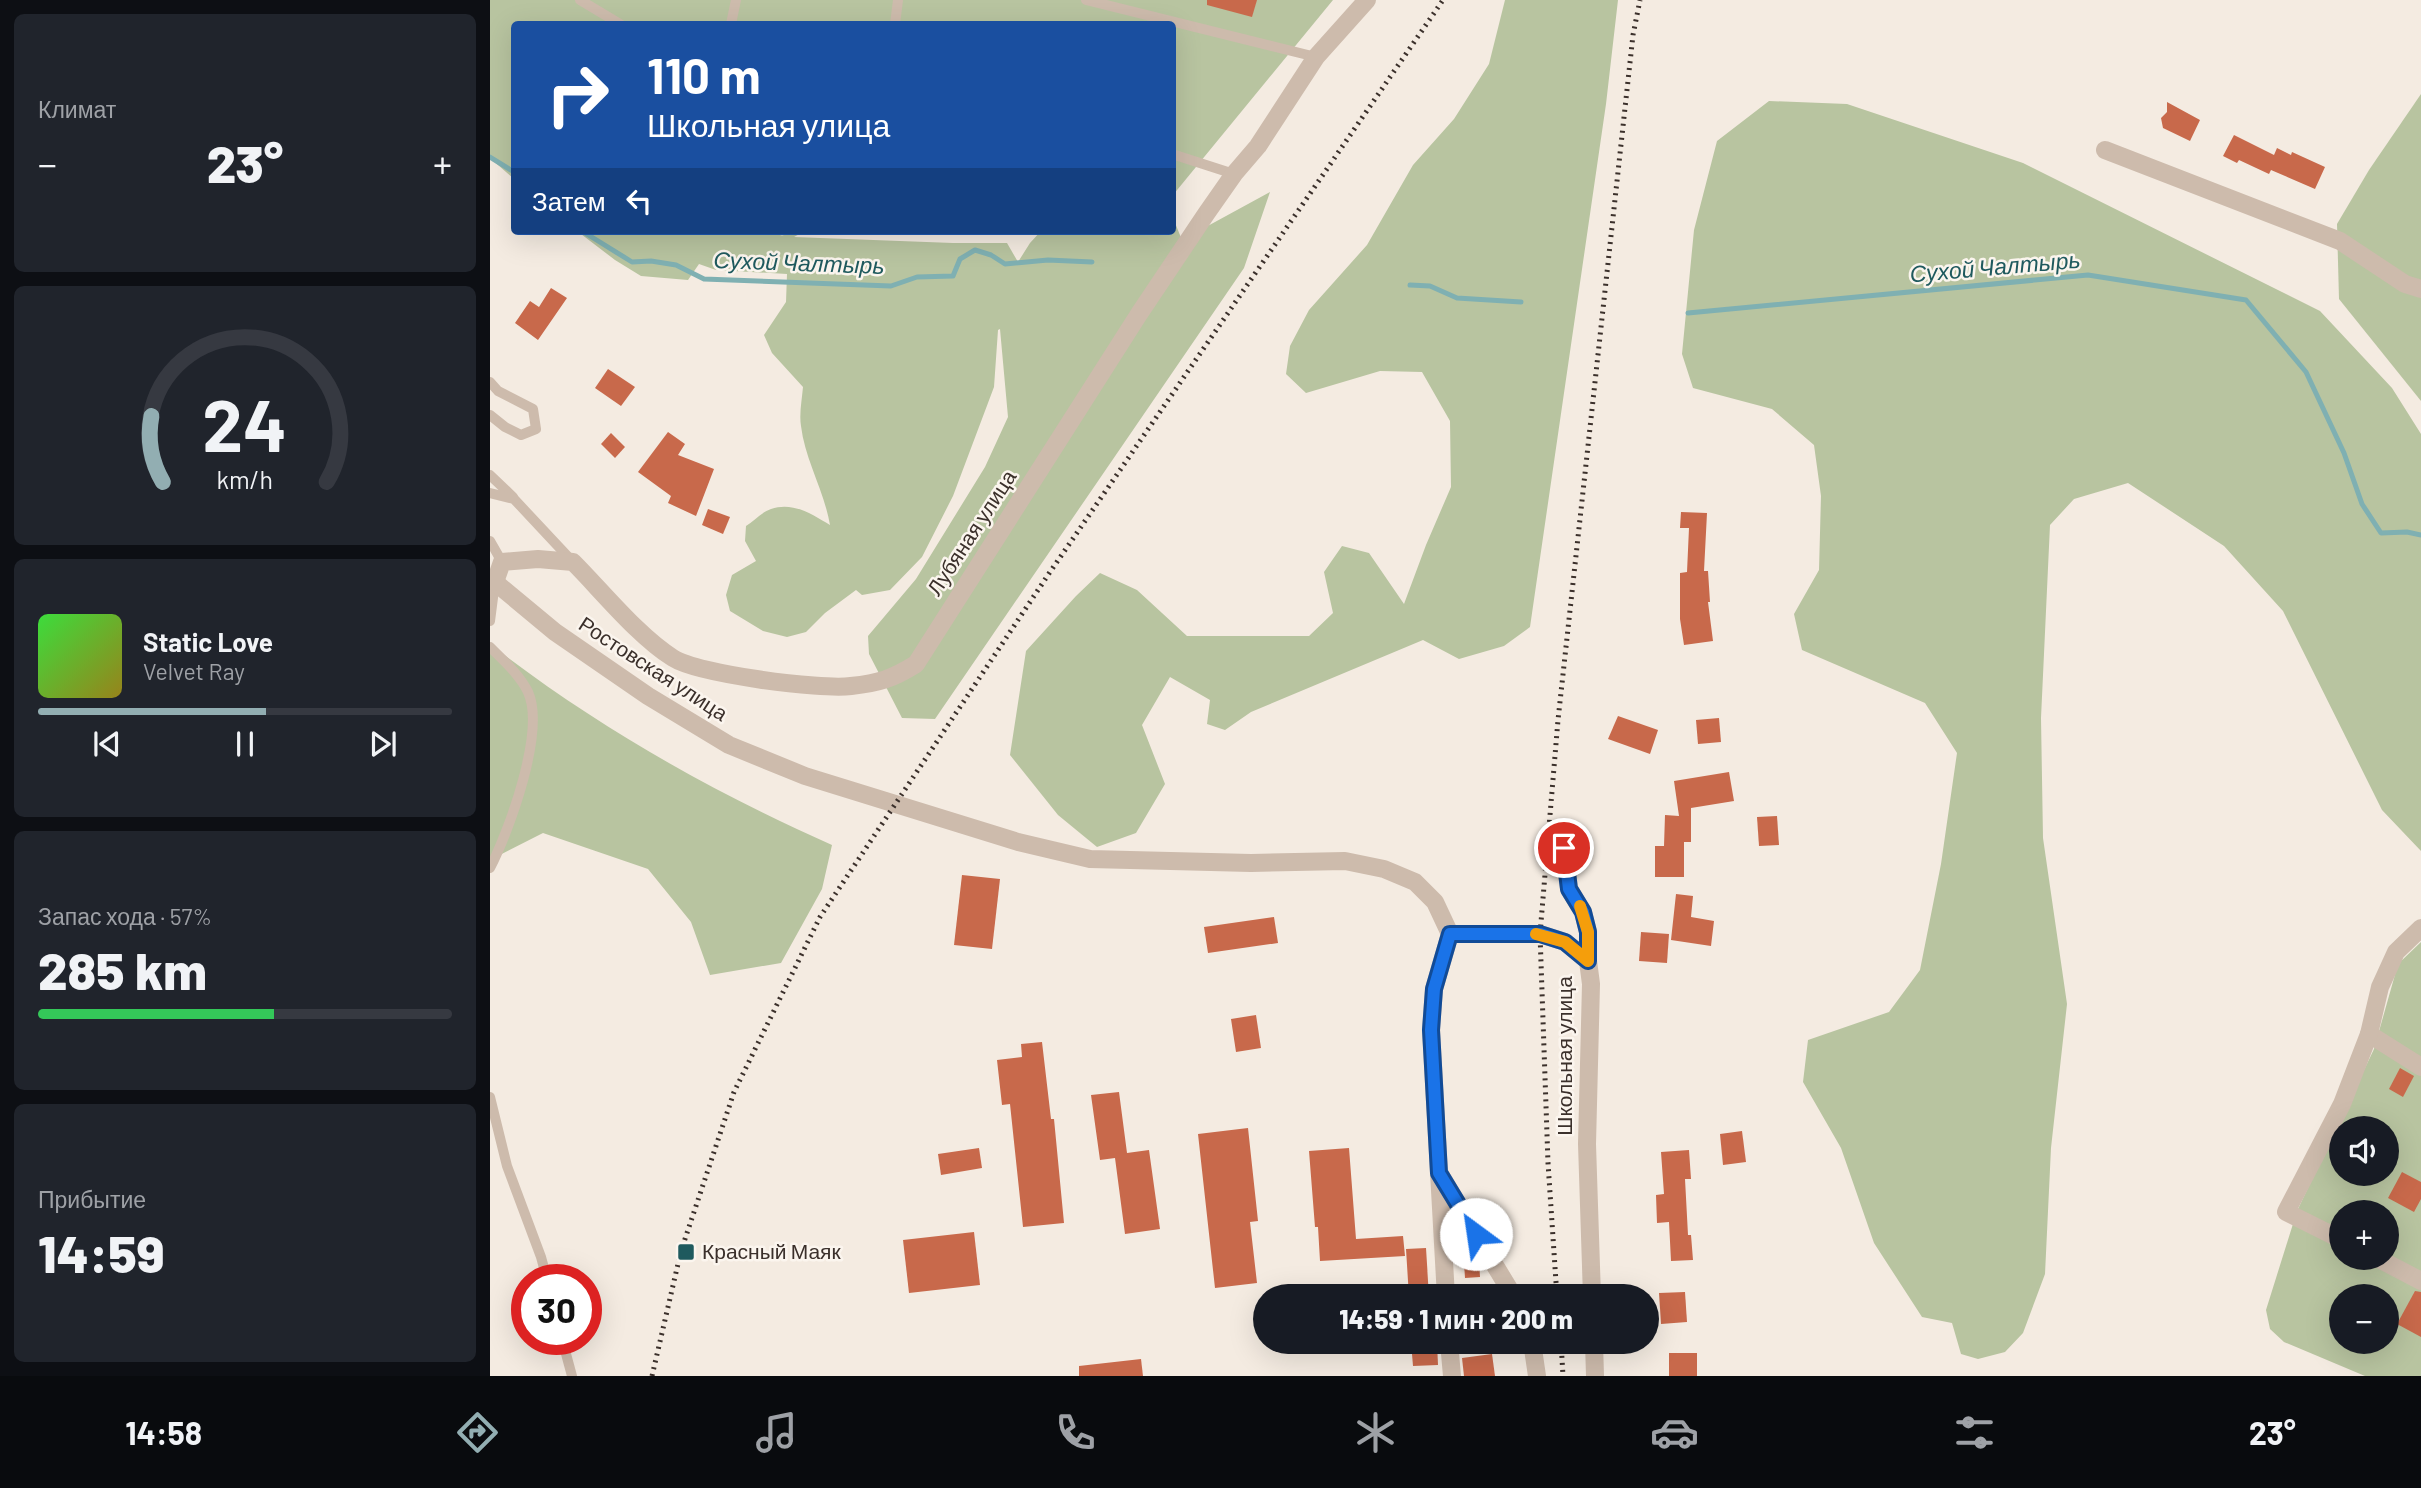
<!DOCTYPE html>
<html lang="ru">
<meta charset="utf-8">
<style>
body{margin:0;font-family:Barlow,sans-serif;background:#20242c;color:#f1f3f6;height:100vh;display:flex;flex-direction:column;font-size:26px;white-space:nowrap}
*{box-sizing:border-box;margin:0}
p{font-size:23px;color:#9ea1a6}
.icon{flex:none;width:38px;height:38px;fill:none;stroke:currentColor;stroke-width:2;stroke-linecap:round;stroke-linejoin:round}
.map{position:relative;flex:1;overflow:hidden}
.panel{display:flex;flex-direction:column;gap:14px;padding:14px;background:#0d0f14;width:490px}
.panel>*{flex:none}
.banner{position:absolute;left:21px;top:21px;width:665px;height:214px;border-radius:7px;box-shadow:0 7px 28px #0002;background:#1a4fa0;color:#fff;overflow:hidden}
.tools{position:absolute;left:1839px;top:1116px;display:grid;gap:14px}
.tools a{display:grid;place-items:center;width:70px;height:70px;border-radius:50%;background:#171b24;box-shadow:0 7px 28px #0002;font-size:35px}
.speed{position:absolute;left:21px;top:1264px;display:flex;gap:14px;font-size:35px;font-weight:700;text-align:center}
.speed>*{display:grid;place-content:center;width:91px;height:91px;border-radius:50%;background:#171b24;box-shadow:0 7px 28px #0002;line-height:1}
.speed .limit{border:10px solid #d22;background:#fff;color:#111}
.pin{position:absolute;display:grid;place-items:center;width:60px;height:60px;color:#fff;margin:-30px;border:4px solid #fff;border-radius:50%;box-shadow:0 2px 7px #0007}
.me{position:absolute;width:77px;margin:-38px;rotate:329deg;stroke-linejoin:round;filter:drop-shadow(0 0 5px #0008)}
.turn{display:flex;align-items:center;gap:24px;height:147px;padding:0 21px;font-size:32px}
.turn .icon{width:91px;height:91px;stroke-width:2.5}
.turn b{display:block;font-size:49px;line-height:60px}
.then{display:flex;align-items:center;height:66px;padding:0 21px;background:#0003;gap:14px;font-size:26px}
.big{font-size:52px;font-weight:800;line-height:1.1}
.panel .card{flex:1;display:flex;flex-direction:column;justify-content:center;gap:10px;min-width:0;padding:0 24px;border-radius:10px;background:#20242c}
.panel .dial{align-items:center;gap:0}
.dial svg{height:182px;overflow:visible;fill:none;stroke:#363941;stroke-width:7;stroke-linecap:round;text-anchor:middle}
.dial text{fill:#f1f3f6;stroke:none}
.song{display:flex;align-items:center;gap:21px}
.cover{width:84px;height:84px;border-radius:10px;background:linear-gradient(135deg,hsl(120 70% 55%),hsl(50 70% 35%))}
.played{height:7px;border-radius:4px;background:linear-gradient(90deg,#92aeb2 55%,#363941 55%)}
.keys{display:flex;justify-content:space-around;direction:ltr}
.heat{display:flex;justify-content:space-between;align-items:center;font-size:38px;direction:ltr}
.charge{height:10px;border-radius:5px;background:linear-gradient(90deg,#34c759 57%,#363941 0)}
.trip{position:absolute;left:763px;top:1284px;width:406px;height:70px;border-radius:35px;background:#171b24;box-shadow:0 7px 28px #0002;font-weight:800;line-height:70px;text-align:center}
.menu{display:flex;height:112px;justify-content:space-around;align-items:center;background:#090b0e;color:#9ea1a6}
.menu .icon{width:49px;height:49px}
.menu .selected{color:#92aeb2}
.menu b{font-size:32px;color:#f1f3f6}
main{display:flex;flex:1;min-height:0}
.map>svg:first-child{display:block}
.green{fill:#b8c4a0;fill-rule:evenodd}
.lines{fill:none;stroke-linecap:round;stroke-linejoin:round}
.stream{stroke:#7fb0b2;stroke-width:5}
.building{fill:#c8694b}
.lane{stroke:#cdbbac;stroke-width:10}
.street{stroke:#cdbbac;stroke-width:18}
.rail{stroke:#3b302b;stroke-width:5;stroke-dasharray:2 5;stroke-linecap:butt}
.route-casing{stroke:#114b97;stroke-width:18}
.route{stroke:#1a73e8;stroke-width:12}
.slow{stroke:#f59e0b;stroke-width:12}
.poi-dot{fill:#1f5a5e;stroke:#fbf5ee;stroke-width:2.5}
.labels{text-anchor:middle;stroke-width:5;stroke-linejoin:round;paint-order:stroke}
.street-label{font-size:21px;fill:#3b302b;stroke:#fbf5ee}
.poi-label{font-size:21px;fill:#3b302b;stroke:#fbf5ee;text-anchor:start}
.water-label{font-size:23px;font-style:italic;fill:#1f5a5e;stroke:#fbf5ee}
</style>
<main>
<section class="panel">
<div class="card"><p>Климат</p>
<div class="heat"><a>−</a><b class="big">23°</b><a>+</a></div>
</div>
<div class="card dial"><svg viewBox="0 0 100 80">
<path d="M14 69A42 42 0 1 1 86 69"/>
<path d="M14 69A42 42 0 0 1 9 40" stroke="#92aeb2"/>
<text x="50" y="56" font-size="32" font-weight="700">24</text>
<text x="50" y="72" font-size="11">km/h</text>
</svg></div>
<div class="card">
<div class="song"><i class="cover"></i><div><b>Static Love</b><p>Velvet Ray</p></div></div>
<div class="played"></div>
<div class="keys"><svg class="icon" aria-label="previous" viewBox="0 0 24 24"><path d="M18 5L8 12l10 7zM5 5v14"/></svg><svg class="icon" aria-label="pause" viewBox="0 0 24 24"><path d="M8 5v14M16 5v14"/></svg><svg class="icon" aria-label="next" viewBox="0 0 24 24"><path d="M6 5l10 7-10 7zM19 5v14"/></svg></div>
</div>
<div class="card"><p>Запас хода · 57%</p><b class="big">285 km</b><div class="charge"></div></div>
<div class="card"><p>Прибытие</p><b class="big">14:59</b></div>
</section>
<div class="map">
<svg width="1931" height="1376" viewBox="0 0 1931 1376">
<rect width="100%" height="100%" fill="#f4ebe1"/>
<g class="green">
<polygon points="0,0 843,0 683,195 682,24 24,24 24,179 0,158"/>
<polygon points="1015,0 1128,0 1116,104 1040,627 1014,646 969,659 933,640 761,712 735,730 717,724 720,700 680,677 652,725 675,784 646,833 607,847 568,815 520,755 536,651 586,596 610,573 647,590 697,636 819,636 843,613 834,572 852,546 879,553 914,604 936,545 961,487 960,421 932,372 890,371 816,393 796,374 800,346 819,310 877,245 923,165 964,119 999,64"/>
<polygon points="1931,94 1931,401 1849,299 1847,224 1879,170"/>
<polygon points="1279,101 1357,104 1533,163 1830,311 1902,388 1931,434 1931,851 1892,810 1793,611 1734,546 1638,483 1584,499 1560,525 1551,718 1553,838 1577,1004 1561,1148 1555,1274 1533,1333 1515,1352 1488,1359 1471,1354 1462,1323 1432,1317 1384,1243 1351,1148 1313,1082 1318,1040 1399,1012 1430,970 1451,864 1467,753 1435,703 1312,650 1304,614 1329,570 1331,496 1324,445 1282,409 1203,388 1192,354 1204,230 1227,141"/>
<path d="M780,192L754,268L445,719L412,718L379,654L378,636L426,579L495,467L518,417L510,329L508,330L504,387L463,496L432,557L400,590L372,595L366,590L335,613L316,632L297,637L273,631L240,611L236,595L242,575L266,561L255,541L256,526C264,521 272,512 281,509C303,501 323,515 340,525C334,490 315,460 311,426C309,414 312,399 313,387L282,353L274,335L296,302L297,274L226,270L209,264L198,280L151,276L125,260L87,231H274L294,236L284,231H315L304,237L463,243H517L528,262L540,243L551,231H682L683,218L692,240Z"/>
<path d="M0,644C104,725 222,792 342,845L332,889L291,963L220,975L201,922L158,869L53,833L0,860Z"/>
<path d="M1931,942V1376H1875L1794,1342L1780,1329L1776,1310L1807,1211L1884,1049L1908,964ZM1852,1129H1897V1174H1852ZM1852,1213H1897V1258H1852ZM1852,1297H1897V1342H1852Z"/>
</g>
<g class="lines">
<g class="stream">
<polyline points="0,157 24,172"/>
<polyline points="92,231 142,262 161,261 186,265 214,279 401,286 427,277 463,276 470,259 485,250 501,255 515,264 558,260 602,262"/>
<polyline points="920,285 940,286 967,298 1031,302"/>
<polyline points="1198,313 1598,275 1756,300 1816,372 1854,453 1872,504 1891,533 1917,532 1931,535"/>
</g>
</g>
<g class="building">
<polygon points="717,0 767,0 762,17 717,5"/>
<polygon points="1677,102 1710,120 1700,141 1673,128 1671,118 1677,112"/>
<polygon points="1744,135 1784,155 1787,148 1801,155 1802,152 1835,167 1825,189 1781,170 1779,174 1749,160 1747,163 1733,156"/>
<polygon points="61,288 77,298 48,340 25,323 40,301 49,307"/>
<polygon points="118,369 145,387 131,406 105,388"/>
<polygon points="178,432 195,444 188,455 224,469 206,516 178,503 181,496 148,472"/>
<polygon points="121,433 135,447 125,458 111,444"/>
<polygon points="218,509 240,517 233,534 212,525"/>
<polygon points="1191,512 1217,513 1214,571 1218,571 1220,602 1218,602 1223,641 1194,645 1190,619 1190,573 1197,572 1199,528 1190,528"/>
<polygon points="1128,716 1168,730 1160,754 1118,739"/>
<polygon points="1229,718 1231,742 1208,744 1206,720"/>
<polygon points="1239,772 1244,801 1201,808 1201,842 1194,842 1194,877 1165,877 1165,846 1174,846 1175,815 1189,816 1184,781"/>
<polygon points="1287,816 1289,845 1269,846 1267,817"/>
<polygon points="472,875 510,879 502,949 464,945"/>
<polygon points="1186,894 1203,896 1201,917 1224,921 1221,946 1181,940"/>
<polygon points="784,917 788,943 718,953 714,927"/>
<polygon points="1151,932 1179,934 1177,963 1149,961"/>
<polygon points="766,1015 771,1048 746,1052 741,1019"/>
<polygon points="552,1042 561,1119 564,1119 574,1223 533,1227 520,1104 512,1105 507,1060 532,1057 531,1044"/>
<polygon points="1910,1068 1924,1076 1913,1097 1899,1089"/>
<polygon points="629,1092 637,1153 659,1150 670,1229 635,1234 625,1158 610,1160 601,1095"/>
<polygon points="758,1128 768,1221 760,1222 767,1283 725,1288 708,1134"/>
<polygon points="1252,1131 1256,1162 1233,1165 1230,1134"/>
<polygon points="489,1148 492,1168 451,1175 448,1154"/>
<polygon points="859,1148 866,1239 913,1236 915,1256 830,1261 828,1227 825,1227 819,1151"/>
<polygon points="1199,1150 1201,1179 1195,1179 1198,1235 1201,1235 1203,1260 1181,1261 1179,1222 1167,1223 1166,1195 1174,1194 1171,1152"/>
<polygon points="1912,1172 1931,1182 1931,1199 1924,1212 1898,1198"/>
<polygon points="484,1232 490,1285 419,1293 413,1240"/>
<polygon points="981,1247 989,1261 990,1277 975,1278 973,1248"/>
<polygon points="936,1248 939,1297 919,1297 916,1249"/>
<polygon points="1925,1291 1931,1292 1931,1337 1907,1324"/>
<polygon points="1195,1292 1197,1322 1171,1324 1169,1293"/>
<polygon points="921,1342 947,1342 948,1365 923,1366"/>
<rect x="1179" y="1353" width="28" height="23"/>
<polygon points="1002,1354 1005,1376 974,1376 972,1358"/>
<polygon points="651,1359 653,1376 589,1376 589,1366"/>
</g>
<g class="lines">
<g class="lane">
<polyline points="90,0 130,24"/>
<polyline points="596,0 826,57"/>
<polyline points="241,24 246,0"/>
<polyline points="405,24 408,0"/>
<polyline points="682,154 744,174"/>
<polyline points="0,382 8,391 43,409 46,429 31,435 15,427 0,415"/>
<polyline points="0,475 23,497"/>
<polyline points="0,493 24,499 82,561"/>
<polyline points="0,541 12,562"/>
<polyline points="0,621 5,582"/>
<path d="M0,647C13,660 30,675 38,692C56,731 19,831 0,868"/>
<polyline points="0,1097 17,1166 51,1257 57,1279"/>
<polyline points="72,1339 82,1376"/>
</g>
<g class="street">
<polyline points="1615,150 1850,241 1915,284 1931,289"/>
<polyline points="0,578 65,632 158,696 239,745 315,776 528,842 600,859 761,863 855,861 894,869 925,882 945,902 960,934"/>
<path d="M5,582L12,562L48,559L83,562C112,591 148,636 183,658C208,674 330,690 361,686C389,683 402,679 426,664L649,314L716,214L744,174L768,146L826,57L877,0"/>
<polyline points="1074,848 1079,889 1093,912 1098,932 1098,961"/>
<polyline points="960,934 1050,934 1075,942 1098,961 1101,984 1097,1144 1102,1297"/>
<polyline points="1879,1034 1931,1067"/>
<polyline points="951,1176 1024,1297"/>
<polyline points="1852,1240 1796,1212 1852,1104 1879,1034 1890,987 1906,952 1931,928"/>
<polyline points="1887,1258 1931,1281"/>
<polyline points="956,1297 941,1030 944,989 960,934"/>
<polyline points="959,1342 962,1376"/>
<polyline points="1042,1342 1047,1376"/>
<polyline points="1104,1342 1105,1376"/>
</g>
<g class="rail">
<polyline points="1067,1297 1058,1163 1050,934 1068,720 1143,35 1150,0"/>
<polyline points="1071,1342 1073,1376"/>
<polyline points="162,1376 191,1251 244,1092 330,917 560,572 953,0"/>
</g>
</g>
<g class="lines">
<g class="route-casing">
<polyline id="route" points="986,1234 949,1173 941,1030 944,989 960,934 1050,934 1075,942 1098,961 1098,932 1093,912 1079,889 1074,848"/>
</g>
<use href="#route" class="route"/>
<polyline class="slow" points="1046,934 1075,942 1098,961 1098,932 1090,906"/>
</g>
<rect class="poi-dot" x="187" y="1243" width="18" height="18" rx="3.5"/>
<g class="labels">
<g class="street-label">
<text transform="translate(482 533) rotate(-57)" y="7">Лубяная улица</text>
<text transform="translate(163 669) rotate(33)" y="7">Ростовская улица</text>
<text transform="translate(1075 1056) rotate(-90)" y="7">Школьная улица</text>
</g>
<g class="poi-label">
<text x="212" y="1259">Красный Маяк</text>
</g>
<g class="water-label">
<text transform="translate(309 263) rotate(2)" y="8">Сухой Чалтырь</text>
<text transform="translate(1505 267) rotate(-5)" y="8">Сухой Чалтырь</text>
</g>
</g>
</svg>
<div class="tools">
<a><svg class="icon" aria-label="sound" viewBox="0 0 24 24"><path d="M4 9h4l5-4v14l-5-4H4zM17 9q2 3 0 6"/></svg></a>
<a>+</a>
<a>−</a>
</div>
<div class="speed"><div class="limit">30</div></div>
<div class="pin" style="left:1074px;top:848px;background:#d93025"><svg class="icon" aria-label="arrive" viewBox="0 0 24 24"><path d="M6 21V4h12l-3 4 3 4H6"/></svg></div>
<svg class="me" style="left:986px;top:1234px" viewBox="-20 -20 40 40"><circle r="19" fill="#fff"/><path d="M0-13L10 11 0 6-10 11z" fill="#1a73e8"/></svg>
<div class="trip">14:59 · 1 мин · 200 m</div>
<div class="banner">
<div class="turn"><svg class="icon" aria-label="right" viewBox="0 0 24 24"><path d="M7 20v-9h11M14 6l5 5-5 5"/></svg><div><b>110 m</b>Школьная улица</div></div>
<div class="then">Затем<svg class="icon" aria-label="left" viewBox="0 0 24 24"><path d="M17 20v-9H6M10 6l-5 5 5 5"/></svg></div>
</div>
</div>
</main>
<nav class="menu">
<b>14:58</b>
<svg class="icon selected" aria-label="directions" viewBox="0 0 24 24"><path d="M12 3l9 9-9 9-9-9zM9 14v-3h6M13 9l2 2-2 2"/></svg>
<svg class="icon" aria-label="music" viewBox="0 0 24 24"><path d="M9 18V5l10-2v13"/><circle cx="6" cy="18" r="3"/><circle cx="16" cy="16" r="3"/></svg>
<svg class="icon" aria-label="phone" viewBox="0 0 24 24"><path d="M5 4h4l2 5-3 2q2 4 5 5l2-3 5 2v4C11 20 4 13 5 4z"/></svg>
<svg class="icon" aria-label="climate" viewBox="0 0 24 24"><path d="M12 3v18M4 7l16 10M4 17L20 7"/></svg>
<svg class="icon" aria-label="car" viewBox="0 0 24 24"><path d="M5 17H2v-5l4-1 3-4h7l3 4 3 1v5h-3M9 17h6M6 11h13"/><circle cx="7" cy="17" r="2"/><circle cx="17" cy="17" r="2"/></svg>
<svg class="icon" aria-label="filters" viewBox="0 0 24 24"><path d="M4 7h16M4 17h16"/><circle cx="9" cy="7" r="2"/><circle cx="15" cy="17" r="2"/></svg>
<b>23°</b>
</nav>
